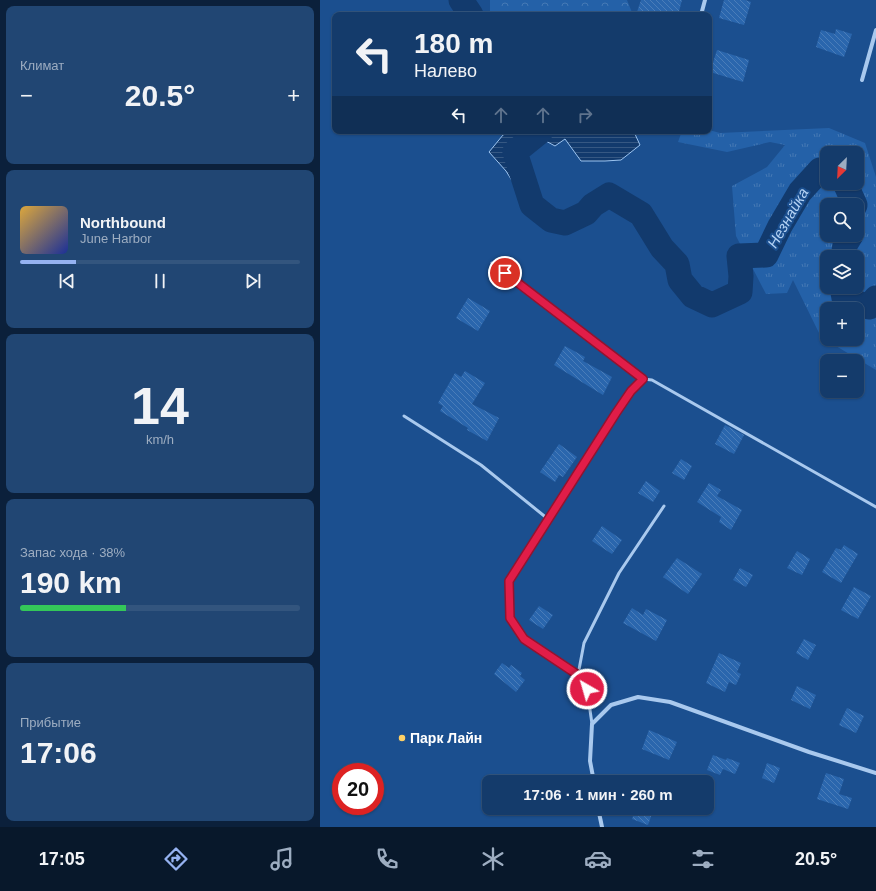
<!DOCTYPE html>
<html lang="ru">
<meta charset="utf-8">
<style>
body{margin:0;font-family:Arial,sans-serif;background:#214673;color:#f1f3f6;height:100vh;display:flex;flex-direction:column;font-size:15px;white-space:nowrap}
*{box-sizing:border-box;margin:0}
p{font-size:13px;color:#9dadc1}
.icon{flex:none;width:22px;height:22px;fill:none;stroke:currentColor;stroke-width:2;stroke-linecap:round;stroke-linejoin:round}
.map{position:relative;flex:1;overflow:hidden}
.details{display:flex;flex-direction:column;gap:6px;padding:6px;background:#0b203b;width:320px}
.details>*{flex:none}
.guide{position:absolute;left:12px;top:12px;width:380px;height:122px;border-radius:8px;box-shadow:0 1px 3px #0004,0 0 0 1px #33557e;background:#143b6b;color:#f1f3f6;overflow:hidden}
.needle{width:26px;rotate:204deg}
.buttons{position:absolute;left:500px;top:146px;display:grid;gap:8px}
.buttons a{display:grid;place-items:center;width:44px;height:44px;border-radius:8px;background:#143b6b;box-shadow:0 1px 3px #0004,0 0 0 1px #33557e;font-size:20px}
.speed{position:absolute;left:12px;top:763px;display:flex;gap:8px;font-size:20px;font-weight:700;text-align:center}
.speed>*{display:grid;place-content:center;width:52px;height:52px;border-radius:50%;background:#143b6b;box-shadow:0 1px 3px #0004,0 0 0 1px #33557e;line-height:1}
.speed .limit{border:6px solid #d22;background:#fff;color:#111}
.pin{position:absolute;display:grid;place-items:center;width:34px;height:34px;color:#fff;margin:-17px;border:2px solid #fff;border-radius:50%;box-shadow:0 1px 4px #0007}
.me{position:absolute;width:44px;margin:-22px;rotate:322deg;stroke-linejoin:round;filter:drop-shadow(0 0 3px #0008)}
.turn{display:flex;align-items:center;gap:14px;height:84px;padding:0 16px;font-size:18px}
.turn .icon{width:52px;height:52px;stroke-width:2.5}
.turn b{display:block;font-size:28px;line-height:34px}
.lanes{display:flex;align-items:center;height:38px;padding:0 16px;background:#0003;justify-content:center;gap:20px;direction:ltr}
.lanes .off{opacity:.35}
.big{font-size:30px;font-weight:800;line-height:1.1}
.details .card{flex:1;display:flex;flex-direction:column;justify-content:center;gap:6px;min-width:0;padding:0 14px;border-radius:8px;background:#214673}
.details .dial{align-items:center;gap:0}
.dial b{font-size:52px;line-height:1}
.song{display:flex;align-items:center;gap:12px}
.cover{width:48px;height:48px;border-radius:6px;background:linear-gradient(135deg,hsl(40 70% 55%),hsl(230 70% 35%))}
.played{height:4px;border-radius:2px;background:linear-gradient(90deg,#95b2f1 20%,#33557e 20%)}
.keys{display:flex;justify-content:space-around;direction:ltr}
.heat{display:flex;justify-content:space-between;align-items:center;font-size:22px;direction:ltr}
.charge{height:6px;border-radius:3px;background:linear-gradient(90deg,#34c759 38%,#33557e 0)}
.trip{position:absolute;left:162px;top:775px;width:232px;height:40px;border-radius:8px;background:#143b6b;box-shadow:0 1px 3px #0004,0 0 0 1px #33557e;font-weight:800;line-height:40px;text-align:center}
.menu{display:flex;height:64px;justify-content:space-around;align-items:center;background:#08182b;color:#9dadc1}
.menu .icon{width:28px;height:28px}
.menu .current{color:#95b2f1}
.menu b{font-size:18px;color:#f1f3f6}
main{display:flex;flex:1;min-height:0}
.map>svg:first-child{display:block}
.grass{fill:url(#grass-tufts);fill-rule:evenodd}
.forest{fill:url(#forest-crowns)}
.water{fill:url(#water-rules);stroke:#9cc4f0}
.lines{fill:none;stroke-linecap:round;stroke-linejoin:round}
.river{stroke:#123a6d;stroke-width:25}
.building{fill:url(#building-back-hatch)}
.service{stroke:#a9c9ee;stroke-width:3}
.minor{stroke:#a9c9ee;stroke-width:4}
.route-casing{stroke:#92132f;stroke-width:10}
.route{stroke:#e11d48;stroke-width:7}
.poi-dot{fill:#ffd166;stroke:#1b4f8f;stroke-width:1.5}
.labels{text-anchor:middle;stroke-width:4;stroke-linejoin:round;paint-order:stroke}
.poi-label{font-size:14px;font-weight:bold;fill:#fff;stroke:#1b4f8f;text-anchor:start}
.water-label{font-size:15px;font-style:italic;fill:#b5d3f5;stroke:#1b4f8f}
</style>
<main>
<section class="details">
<div class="card"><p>Климат</p>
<div class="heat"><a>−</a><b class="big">20.5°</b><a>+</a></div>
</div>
<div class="card">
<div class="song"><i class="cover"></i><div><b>Northbound</b><p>June Harbor</p></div></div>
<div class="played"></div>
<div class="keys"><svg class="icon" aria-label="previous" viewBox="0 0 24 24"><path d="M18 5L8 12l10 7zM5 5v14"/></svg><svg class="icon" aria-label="pause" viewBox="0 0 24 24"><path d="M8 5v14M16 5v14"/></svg><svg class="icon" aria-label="next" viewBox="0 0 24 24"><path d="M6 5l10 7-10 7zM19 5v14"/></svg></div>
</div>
<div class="card dial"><b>14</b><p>km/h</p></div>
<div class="card"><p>Запас хода · 38%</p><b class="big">190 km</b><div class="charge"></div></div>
<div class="card"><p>Прибытие</p><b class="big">17:06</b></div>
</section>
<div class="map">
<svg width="556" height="827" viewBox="0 0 556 827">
<defs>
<pattern id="grass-tufts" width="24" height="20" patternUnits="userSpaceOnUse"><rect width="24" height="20" fill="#2461a8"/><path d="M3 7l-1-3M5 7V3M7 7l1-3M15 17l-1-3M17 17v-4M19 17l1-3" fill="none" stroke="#4579b5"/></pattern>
<pattern id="forest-crowns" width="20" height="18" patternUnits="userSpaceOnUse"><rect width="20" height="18" fill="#2461a8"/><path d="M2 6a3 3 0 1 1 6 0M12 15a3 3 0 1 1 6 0" fill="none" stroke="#4579b5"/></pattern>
<pattern id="water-rules" width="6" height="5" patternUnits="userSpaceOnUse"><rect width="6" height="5" fill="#123a6d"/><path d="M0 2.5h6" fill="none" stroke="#365883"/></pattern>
<pattern id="building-back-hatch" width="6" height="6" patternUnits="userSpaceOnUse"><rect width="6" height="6" fill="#2a66ad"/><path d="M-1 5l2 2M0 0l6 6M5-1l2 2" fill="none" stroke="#4a7db9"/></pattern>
</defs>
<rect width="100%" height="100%" fill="#1b4f8f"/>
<path class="grass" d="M509,128L545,143L556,177V370L501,337L473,280L467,293L446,294L416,236L412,186L447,167L465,145L450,142L407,152L358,142L362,131H389V130L400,133ZM507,153H537V183H507ZM507,205H537V235H507ZM507,257H537V287H507ZM507,309H537V339H507Z"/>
<polygon class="forest" points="170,0 307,0 313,15 176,15 170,12"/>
<polygon class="water" points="191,131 314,132 320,145 301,160 285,161 261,161 245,139 235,146 224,140 206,149 211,191 199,192 186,171 169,152 183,135"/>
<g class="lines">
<g class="river">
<polyline points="141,0 151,15"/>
<polyline points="221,131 195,152 212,205 231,220 245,223 266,213 273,205 289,195 321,214 342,248 357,264 360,280 373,296 392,305 420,292 421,276 419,256 446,255 460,226 480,192 500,170 507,171"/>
<polyline points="525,183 535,205"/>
<polyline points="523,257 525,245 531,235"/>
<polyline points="522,287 524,298 549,307 556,298"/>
</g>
</g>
<g class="building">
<polygon points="321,0 362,0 358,15 316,15"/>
<polygon points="404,0 425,0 431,2 424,25 399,18"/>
<polygon points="516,29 532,34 524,57 496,47 501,30 515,34"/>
<polygon points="397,50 429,60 423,82 390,72"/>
<polygon points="148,298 170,311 158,331 136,318"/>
<polygon points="245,346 265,357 263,361 292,377 283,395 234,365"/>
<polygon points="145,371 165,383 152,404 179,418 167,441 147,430 148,428 120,411 123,406 118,403 135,373 141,377"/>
<polygon points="405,425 424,435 414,454 395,444"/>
<polygon points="239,444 257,457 243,477 239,475 235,482 220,472"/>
<polygon points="361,459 372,466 364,480 352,473"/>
<polygon points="326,481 340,491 333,502 318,493"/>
<polygon points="389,483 401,490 397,496 422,510 411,530 399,522 401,517 377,502"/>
<polygon points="282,526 302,540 292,554 272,541"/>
<polygon points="524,545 538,554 521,583 502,572 516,548 521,550"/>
<polygon points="477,551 490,559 482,575 467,568"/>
<polygon points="357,558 382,574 368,594 343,577"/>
<polygon points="420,568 433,575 426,587 413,580"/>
<polygon points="534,587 551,596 538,619 521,610"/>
<polygon points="219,606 233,615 223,629 209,620"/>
<polygon points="312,608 323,615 326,609 347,620 336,641 303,623"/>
<polygon points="484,639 496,645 488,660 476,653"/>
<polygon points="399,653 421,663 417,672 421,674 416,685 409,682 405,692 386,683"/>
<polygon points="182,663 189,668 191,665 202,673 200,676 205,680 196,692 174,674"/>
<polygon points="477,686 496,695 490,709 471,700"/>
<polygon points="527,708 544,716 536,733 519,725"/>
<polygon points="329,730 357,742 349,760 322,749"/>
<polygon points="393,755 406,760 407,758 420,763 415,774 403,769 400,775 387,770"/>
<polygon points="447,763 460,768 454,783 442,778"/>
<polygon points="506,773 524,779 519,794 532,798 528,809 497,799"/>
<polygon points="316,808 334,808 328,825 312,819"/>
</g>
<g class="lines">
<g class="service">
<polyline points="172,263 323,379"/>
<polyline points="84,416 161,465 228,519"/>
<polyline points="258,675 264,643 299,573 344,506"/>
<polyline points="272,724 267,689 258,675 204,639 190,618 189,581 295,413 311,391 323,379 332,380 556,507"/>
</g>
<g class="minor">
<polyline points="381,15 385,0"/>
<polyline points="542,80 556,30"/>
<polyline points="274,782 270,761 272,724 291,705 318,697 350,702 489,752 556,773"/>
<polyline points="278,808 282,827"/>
</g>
</g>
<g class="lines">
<g class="route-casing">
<polyline id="route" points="185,273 323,379 311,391 296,413 189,581 190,618 204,639 258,675 267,689"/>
</g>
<use href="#route" class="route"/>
</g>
<circle class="poi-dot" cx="82" cy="738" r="4"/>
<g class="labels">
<g class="poi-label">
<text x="90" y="743">Парк Лайн</text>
</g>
<g class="water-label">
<text transform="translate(468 218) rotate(-60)" y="5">Незнайка</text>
</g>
</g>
</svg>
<div class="buttons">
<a><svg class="needle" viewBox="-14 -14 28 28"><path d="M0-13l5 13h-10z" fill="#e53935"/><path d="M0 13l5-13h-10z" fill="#9dadc1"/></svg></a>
<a><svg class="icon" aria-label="search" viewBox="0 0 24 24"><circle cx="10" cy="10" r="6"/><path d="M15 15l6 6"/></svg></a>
<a><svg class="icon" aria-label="layers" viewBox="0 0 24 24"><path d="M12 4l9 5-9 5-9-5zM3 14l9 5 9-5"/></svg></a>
<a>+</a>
<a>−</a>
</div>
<div class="speed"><div class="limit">20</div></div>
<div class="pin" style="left:185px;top:273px;background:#d93025"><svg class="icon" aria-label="arrive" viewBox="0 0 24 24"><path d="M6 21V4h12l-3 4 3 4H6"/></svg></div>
<svg class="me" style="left:267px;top:689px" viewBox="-20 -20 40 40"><circle r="17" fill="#e11d48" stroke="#fff" stroke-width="3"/><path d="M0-11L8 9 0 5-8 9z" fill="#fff"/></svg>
<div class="trip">17:06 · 1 мин · 260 m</div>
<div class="guide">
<div class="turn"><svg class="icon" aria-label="left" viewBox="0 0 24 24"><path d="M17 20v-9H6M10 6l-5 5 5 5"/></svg><div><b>180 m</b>Налево</div></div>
<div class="lanes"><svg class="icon" aria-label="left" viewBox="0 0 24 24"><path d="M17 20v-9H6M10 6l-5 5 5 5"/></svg><svg class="icon off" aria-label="ahead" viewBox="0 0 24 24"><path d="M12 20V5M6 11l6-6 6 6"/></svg><svg class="icon off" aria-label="ahead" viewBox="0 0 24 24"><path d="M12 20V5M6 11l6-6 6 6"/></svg><svg class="icon off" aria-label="right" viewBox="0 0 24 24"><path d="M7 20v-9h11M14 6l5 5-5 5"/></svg></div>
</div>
</div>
</main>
<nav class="menu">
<b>17:05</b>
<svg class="icon current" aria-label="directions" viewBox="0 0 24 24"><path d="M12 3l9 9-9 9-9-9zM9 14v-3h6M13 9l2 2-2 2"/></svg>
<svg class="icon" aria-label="music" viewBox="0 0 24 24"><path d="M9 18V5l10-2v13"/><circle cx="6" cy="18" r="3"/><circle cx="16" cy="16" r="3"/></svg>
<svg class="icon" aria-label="phone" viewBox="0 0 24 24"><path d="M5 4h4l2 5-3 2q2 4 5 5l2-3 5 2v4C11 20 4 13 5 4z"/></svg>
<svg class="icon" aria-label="climate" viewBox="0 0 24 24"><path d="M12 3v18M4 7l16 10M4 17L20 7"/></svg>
<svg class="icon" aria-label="car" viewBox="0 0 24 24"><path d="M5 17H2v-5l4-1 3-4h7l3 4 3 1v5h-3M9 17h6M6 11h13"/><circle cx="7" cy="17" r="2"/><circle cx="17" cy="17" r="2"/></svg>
<svg class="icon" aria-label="filters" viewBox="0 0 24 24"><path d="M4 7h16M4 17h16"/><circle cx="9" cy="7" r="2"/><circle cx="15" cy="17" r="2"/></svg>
<b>20.5°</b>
</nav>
